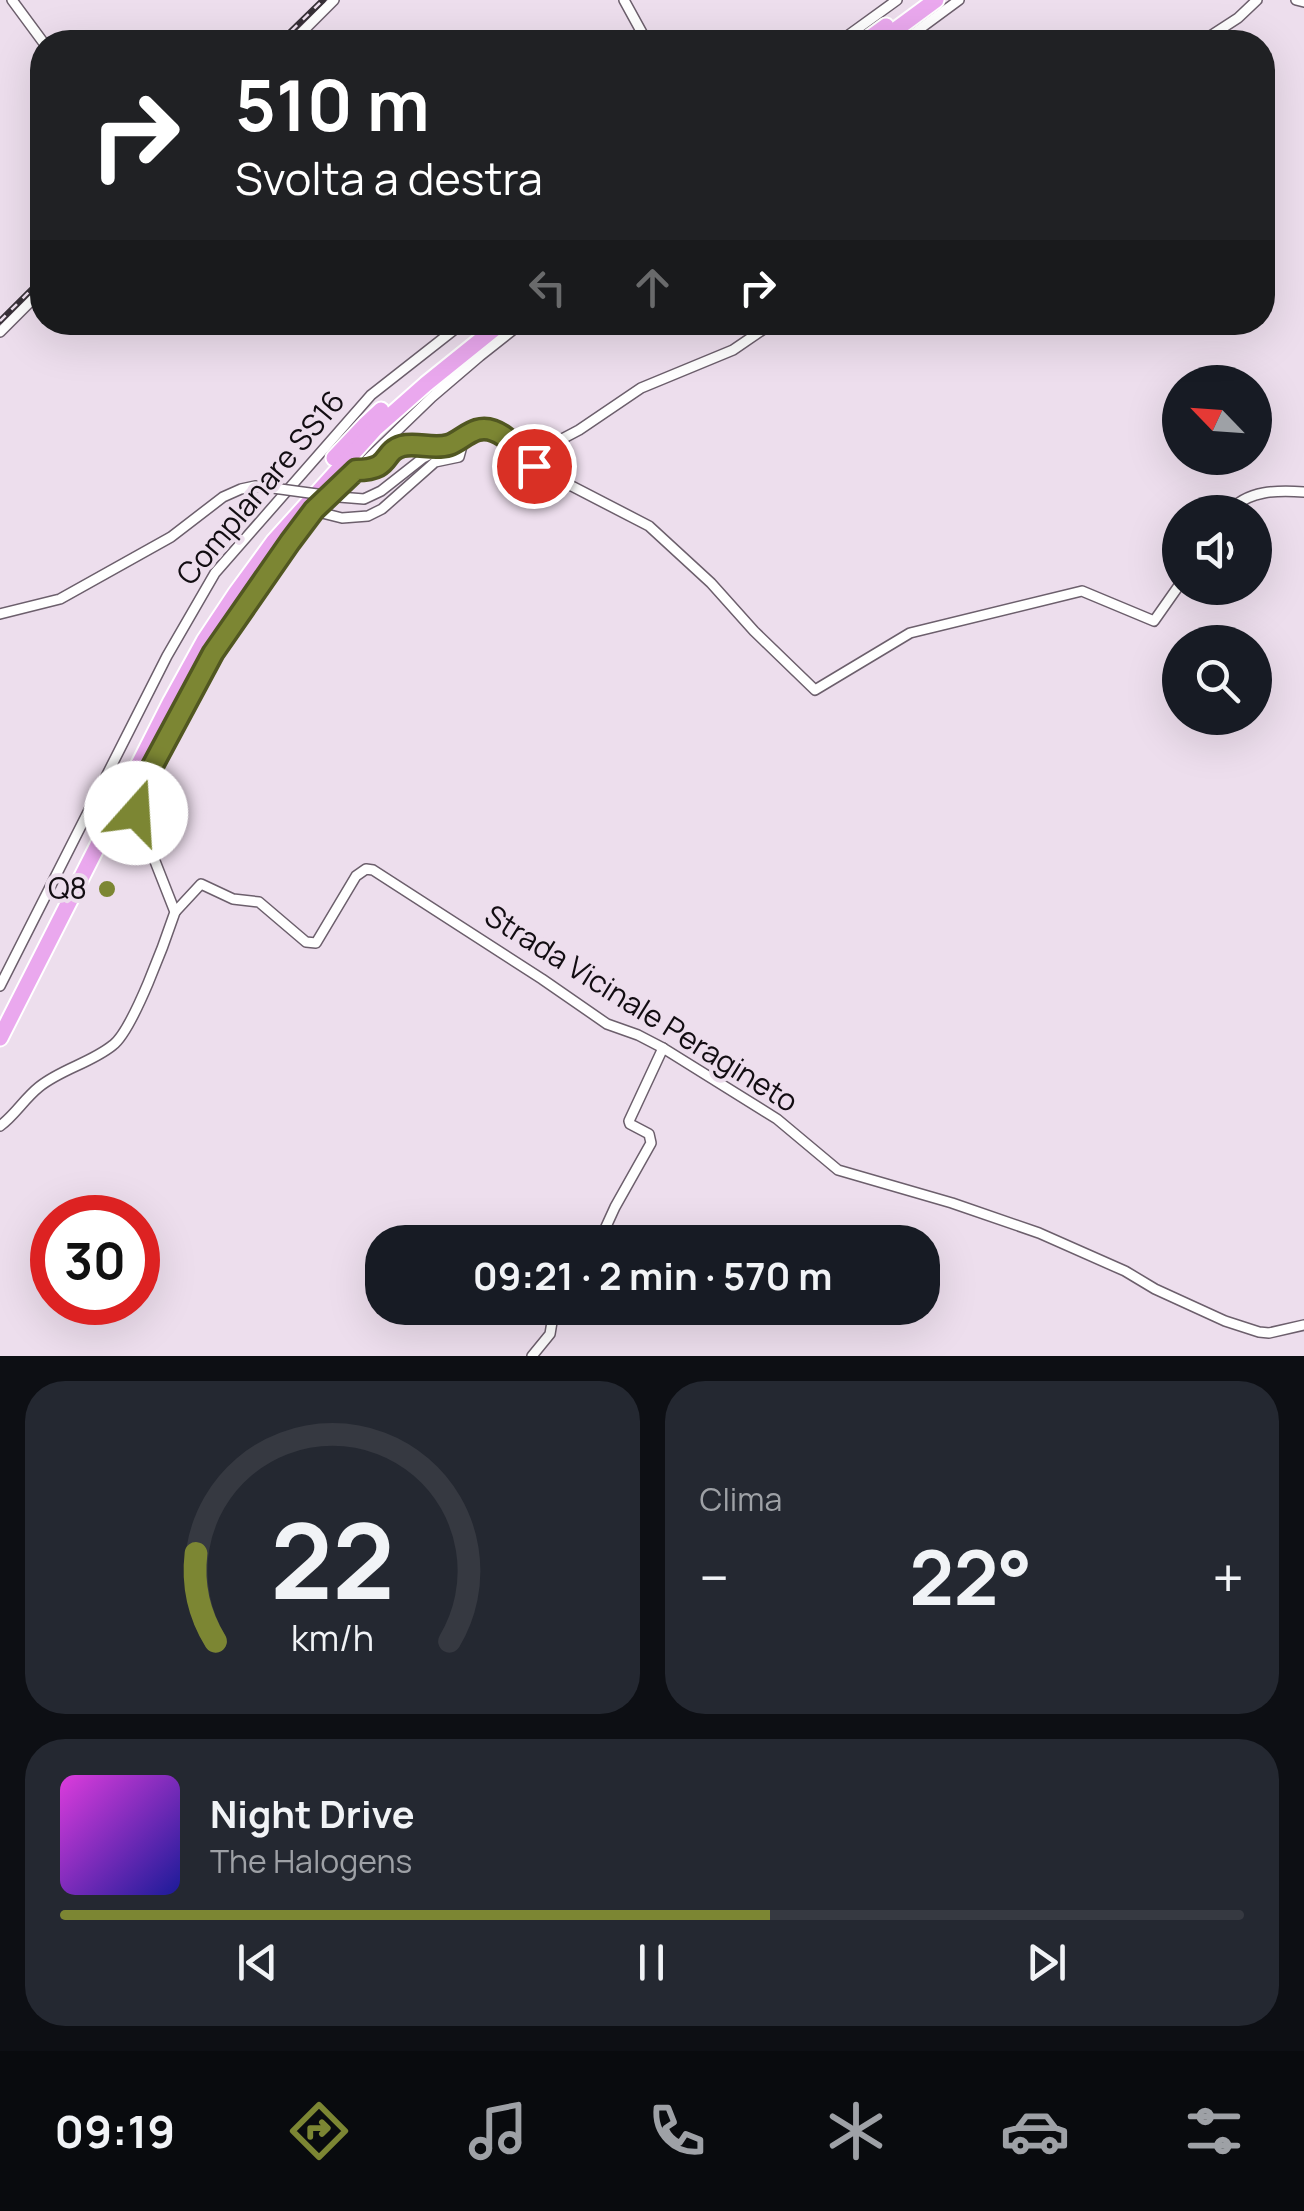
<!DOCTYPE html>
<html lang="it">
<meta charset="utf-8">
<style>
body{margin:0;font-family:Manrope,sans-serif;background:#242831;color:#f1f3f6;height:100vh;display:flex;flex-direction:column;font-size:38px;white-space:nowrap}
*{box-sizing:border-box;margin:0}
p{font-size:32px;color:#9ea1a6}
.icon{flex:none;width:55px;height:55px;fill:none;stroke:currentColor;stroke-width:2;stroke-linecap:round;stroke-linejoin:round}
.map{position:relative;height:1356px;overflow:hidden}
.details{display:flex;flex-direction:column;gap:25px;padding:25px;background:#0d0f14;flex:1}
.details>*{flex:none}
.hud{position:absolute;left:30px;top:30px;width:1245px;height:305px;border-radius:40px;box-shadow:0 10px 40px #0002;background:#202124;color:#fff;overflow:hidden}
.needle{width:65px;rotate:295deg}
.fabs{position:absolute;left:1162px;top:365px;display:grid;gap:20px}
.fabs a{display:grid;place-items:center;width:110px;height:110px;border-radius:50%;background:#171b24;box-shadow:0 10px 40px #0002;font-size:50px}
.speed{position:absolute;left:30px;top:1195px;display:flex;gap:20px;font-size:50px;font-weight:700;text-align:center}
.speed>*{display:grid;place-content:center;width:130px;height:130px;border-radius:50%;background:#171b24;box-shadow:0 10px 40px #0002;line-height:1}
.speed .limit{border:15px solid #d22;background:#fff;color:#111}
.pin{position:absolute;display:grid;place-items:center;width:85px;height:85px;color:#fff;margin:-42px;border:5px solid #fff;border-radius:50%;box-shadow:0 2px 10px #0007}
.me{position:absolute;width:110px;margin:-55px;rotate:19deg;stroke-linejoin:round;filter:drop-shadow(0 0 8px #0008)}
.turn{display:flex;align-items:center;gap:35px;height:210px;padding:0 40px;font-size:45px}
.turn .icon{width:130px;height:130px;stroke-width:2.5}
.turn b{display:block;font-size:70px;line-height:85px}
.lanes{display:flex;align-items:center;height:95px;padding:0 40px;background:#0003;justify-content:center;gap:50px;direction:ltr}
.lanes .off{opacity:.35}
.big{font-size:75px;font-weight:700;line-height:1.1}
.details .tile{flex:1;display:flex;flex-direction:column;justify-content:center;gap:15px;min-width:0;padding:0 35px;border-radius:40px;background:#242831}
.details .dial{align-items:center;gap:0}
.dial svg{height:260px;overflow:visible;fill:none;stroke:#363941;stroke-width:7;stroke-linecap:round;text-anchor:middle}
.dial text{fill:#f1f3f6;stroke:none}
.song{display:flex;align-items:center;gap:30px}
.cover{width:120px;height:120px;border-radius:15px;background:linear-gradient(135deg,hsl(300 70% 55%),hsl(240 70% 35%))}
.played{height:10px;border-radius:5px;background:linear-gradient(90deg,#7c8633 60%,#363941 60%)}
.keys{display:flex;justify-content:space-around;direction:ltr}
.heat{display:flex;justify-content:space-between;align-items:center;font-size:55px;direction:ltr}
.details .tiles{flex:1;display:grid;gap:25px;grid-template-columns:1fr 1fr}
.tile:last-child{grid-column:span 2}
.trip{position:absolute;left:365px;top:1225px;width:575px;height:100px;border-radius:40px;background:#171b24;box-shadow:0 10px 40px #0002;font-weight:700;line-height:100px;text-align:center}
.menu{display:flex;height:160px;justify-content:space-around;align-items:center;background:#090b0e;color:#9ea1a6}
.menu .icon{width:70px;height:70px}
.menu .current{color:#7c8633}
.menu b{font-size:45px;color:#f1f3f6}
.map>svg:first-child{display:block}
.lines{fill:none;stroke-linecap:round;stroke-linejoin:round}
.minor-casing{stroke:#6c5f6c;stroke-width:12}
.trunk-casing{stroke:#fff;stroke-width:19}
.minor{stroke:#fff;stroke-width:9}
.trunk{stroke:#eaa8ee;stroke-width:15}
.rail-casing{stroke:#373037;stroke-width:6}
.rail{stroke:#eddeed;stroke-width:2.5;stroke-dasharray:8;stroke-linecap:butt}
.minor-bridge-casing{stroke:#6c5f6c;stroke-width:12;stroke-linecap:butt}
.minor-bridge{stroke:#fff;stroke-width:9}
.route-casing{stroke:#515721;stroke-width:25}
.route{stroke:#7c8633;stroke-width:18}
.poi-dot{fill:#7c8633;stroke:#eddeed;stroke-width:4}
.labels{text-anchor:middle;stroke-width:8;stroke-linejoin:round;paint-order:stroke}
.street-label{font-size:30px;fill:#120d12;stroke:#eddeed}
.poi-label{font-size:30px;fill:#120d12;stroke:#eddeed;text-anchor:end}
</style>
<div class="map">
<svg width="1304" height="1356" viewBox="0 0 1304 1356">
<rect width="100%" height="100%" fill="#eddeed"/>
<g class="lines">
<g class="minor-casing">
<g id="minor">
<polyline points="12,0 43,42"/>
<polyline points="624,0 647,42"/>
<polyline points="1296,0 1304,2"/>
<polyline points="292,42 334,0"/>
<polyline points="839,42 897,0"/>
<polyline points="902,42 959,0"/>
<polyline points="1201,42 1238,18 1257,0"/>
<polyline points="0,332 42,290"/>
<polyline points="526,458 579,430 641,388 733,350 774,322"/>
<polyline points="356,470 374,470 382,464 394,450 400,446 438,447"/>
<polyline points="339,497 364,499 381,491 423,458 478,430 489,429 501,434 533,466 649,526 711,583 754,631 815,690 910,633 1082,591 1154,621 1180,584"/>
<polyline points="314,511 342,518 368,516 382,509 435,462 459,457 462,446 453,445"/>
<path d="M1229,512C1247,490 1278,490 1304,492"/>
<polyline points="0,614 60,599 171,537 223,497 241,489 255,486 273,488"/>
<polyline points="175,912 201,884 233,899 259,902 306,942 316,943 356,876 366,869 373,870 542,979 607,1024 638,1035 663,1048 777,1119 838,1170 952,1203 1039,1233 1125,1271 1155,1289 1225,1321 1259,1332 1269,1333 1304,1325"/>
<polyline points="0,986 167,656 215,573 371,395 464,322"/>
<path d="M0,1126C15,1115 24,1099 39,1087C61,1069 91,1063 113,1045C133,1030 166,939 175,912L136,813L139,796L146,779L213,653L314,511L432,397L480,356L523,322"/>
<polyline points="599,1242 615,1207 651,1143 649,1134 630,1124 629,1121 663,1048"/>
<polyline points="532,1356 550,1334 553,1316 561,1308"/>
</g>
</g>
<g class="trunk-casing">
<g id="trunk">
<polyline points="864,42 886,26"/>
<polyline points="879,42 936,0"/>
<polyline points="334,458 366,424 381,410"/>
<polyline points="0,1038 171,701 204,641 236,593 274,541 375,429 426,384 503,322"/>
</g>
</g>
<use href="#minor" class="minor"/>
<use href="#trunk" class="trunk"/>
<g class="rail-casing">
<g id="rail">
<polyline points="280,42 323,0"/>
<polyline points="0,321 42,279"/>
</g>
</g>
<use href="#rail" class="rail"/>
<g class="minor-bridge-casing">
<polyline id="minor-bridge" points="273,488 339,497"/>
</g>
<use href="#minor-bridge" class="minor-bridge"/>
</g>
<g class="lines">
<g class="route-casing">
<path id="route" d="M136,813L139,796L146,778L213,653L290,542L314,510L356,470C393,470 381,452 402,446C417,442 433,450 449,445C458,442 467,433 477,430C500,423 520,452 534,466"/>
</g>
<use href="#route" class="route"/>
</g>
<circle class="poi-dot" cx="107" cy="889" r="10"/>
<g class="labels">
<g class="street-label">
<text transform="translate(261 488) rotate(-50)" y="10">Complanare SS16</text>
<text transform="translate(641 1009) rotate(32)" y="10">Strada Vicinale Peragineto</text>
</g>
<g class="poi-label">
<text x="87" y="899">Q8</text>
</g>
</g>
</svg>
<div class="fabs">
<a><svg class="needle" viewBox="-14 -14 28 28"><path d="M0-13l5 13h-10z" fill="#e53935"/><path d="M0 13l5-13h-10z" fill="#9ea1a6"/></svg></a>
<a><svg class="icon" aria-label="sound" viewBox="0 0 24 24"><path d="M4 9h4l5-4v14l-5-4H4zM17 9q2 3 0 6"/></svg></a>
<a><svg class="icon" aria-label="search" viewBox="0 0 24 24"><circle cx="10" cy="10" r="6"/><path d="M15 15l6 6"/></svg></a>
</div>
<div class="speed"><div class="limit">30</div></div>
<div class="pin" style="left:534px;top:466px;background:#d93025"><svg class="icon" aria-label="arrive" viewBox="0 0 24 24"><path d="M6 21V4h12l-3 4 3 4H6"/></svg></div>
<svg class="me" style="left:136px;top:813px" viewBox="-20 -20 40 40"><circle r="19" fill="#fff"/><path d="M0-13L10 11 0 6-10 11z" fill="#7c8633"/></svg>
<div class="trip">09:21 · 2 min · 570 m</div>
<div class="hud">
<div class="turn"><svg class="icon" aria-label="right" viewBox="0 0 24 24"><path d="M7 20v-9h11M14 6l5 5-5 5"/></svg><div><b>510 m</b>Svolta a destra</div></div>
<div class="lanes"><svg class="icon off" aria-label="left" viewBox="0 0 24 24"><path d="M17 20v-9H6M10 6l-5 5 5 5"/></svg><svg class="icon off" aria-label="ahead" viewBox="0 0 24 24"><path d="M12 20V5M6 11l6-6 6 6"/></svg><svg class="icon" aria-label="right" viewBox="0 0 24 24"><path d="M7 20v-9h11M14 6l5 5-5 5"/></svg></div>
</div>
</div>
<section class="details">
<div class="tiles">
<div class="tile dial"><svg viewBox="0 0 100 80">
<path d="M14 69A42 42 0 1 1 86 69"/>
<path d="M14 69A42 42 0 0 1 8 42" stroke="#7c8633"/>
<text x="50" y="56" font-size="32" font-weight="700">22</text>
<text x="50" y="72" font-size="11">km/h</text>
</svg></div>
<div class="tile"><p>Clima</p>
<div class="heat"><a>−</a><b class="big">22°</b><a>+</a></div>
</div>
<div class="tile">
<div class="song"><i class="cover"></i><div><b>Night Drive</b><p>The Halogens</p></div></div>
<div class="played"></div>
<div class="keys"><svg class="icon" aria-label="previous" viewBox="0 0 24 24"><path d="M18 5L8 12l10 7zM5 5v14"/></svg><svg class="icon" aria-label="pause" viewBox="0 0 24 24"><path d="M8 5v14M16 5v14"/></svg><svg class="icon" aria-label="next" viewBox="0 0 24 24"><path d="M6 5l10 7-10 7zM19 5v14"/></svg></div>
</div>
</div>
</section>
<nav class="menu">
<b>09:19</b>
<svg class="icon current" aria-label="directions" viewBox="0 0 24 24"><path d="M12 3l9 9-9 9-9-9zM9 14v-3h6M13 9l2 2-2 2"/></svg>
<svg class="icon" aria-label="music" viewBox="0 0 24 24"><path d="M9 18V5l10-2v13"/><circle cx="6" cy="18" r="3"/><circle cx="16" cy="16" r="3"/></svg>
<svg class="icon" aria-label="phone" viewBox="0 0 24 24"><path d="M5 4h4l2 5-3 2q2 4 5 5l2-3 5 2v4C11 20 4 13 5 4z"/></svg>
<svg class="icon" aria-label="climate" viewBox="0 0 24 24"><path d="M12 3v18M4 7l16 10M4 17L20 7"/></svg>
<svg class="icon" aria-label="car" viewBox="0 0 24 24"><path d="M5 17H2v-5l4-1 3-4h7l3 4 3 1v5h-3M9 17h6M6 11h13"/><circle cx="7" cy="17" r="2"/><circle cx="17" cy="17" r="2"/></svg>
<svg class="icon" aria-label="filters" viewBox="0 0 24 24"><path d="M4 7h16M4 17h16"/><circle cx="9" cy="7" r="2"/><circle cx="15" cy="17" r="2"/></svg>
</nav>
